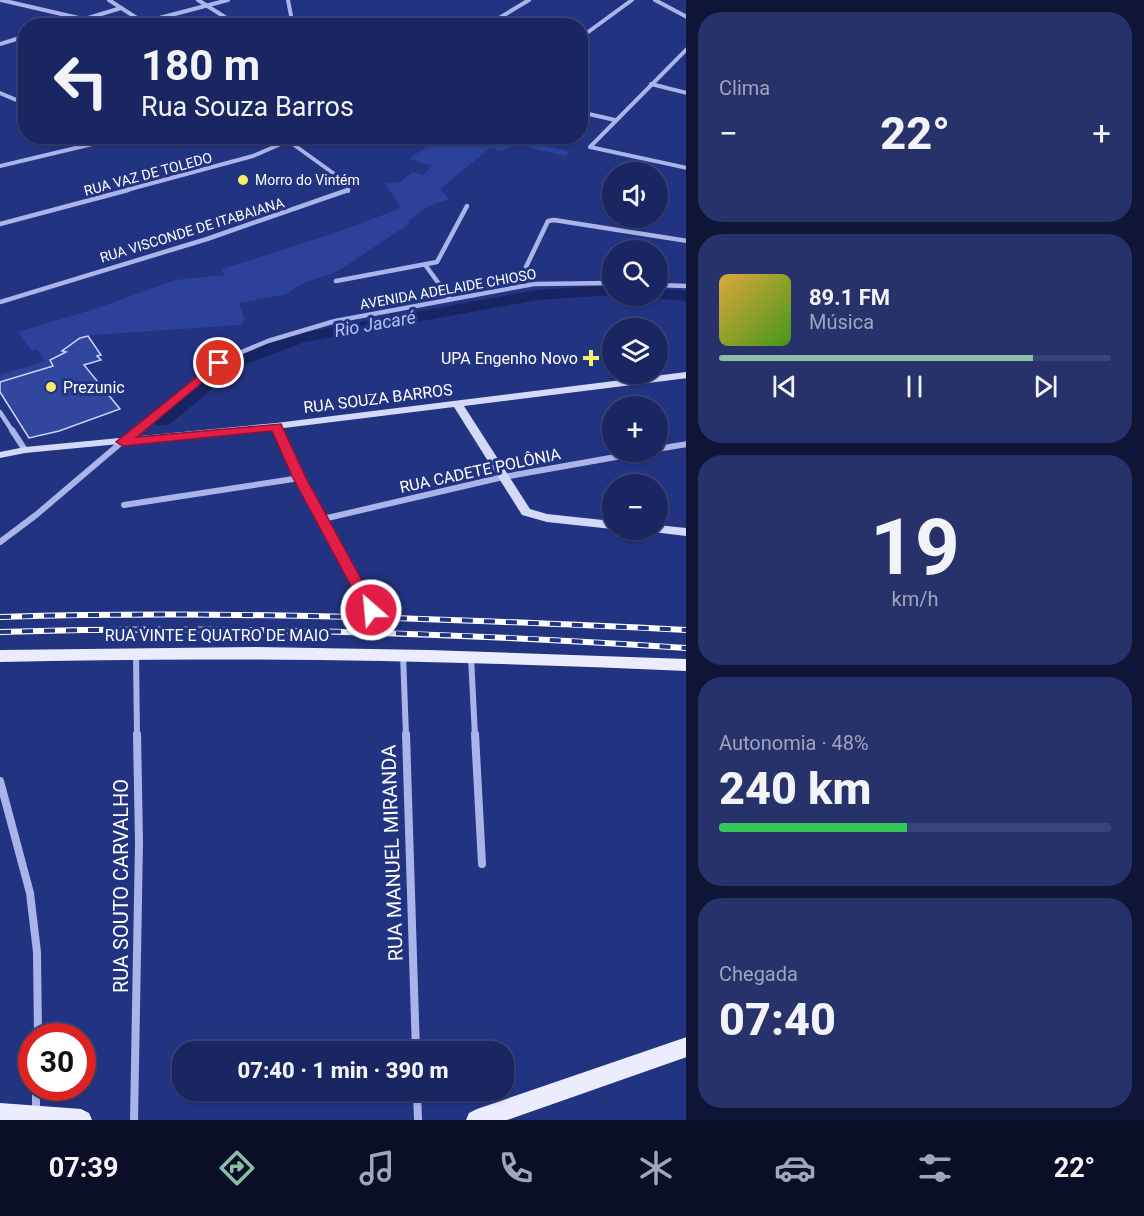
<!DOCTYPE html>
<html lang="pt">
<meta charset="utf-8">
<style>
body{margin:0;font-family:Roboto,sans-serif;background:#27326b;color:#f1f3f6;height:100vh;display:flex;flex-direction:column;font-size:22px;white-space:nowrap}
*{box-sizing:border-box;margin:0}
p{font-size:20px;color:#9fa5be}
.icon{flex:none;width:33px;height:33px;fill:none;stroke:currentColor;stroke-width:2;stroke-linecap:round;stroke-linejoin:round}
.map{position:relative;flex:1;overflow:hidden}
.sheet{display:flex;flex-direction:column;gap:12px;padding:12px;background:#0e1536;width:458px}
.sheet>*{flex:none}
.hud{position:absolute;left:18px;top:18px;width:570px;height:126px;border-radius:24px;box-shadow:0 2px 4px #0004,0 0 0 2px #384377;background:#1a2662;color:#f1f3f6;overflow:hidden}
.fabs{position:absolute;left:602px;top:162px;display:grid;gap:12px}
.fabs a{display:grid;place-items:center;width:66px;height:66px;border-radius:50%;background:#1a2662;box-shadow:0 2px 4px #0004,0 0 0 2px #384377;font-size:30px}
.speed{position:absolute;left:18px;top:1023px;display:flex;gap:12px;font-size:30px;font-weight:700;text-align:center}
.speed>*{display:grid;place-content:center;width:78px;height:78px;border-radius:50%;background:#1a2662;box-shadow:0 2px 4px #0004,0 0 0 2px #384377;line-height:1}
.speed .limit{border:9px solid #d22;background:#fff;color:#111}
.pin{position:absolute;display:grid;place-items:center;width:51px;height:51px;color:#fff;margin:-26px;border:3px solid #fff;border-radius:50%;box-shadow:0 2px 6px #0007}
.me{position:absolute;width:66px;margin:-33px;rotate:333deg;stroke-linejoin:round;filter:drop-shadow(0 0 4px #0008)}
.turn{display:flex;align-items:center;gap:21px;height:126px;padding:0 24px;font-size:27px}
.turn .icon{width:78px;height:78px;stroke-width:2.5}
.turn b{display:block;font-size:42px;line-height:51px}
.big{font-size:45px;font-weight:800;line-height:1.1}
.sheet .widget{flex:1;display:flex;flex-direction:column;justify-content:center;gap:9px;min-width:0;padding:0 21px;border-radius:24px;background:#27326b}
.sheet .dial{align-items:center;gap:0}
.dial b{font-size:78px;line-height:1}
.song{display:flex;align-items:center;gap:18px}
.cover{width:72px;height:72px;border-radius:9px;background:linear-gradient(135deg,hsl(40 70% 55%),hsl(100 70% 35%))}
.played{height:6px;border-radius:3px;background:linear-gradient(90deg,#8abfa5 80%,#384377 80%)}
.keys{display:flex;justify-content:space-around;direction:ltr}
.heat{display:flex;justify-content:space-between;align-items:center;font-size:33px;direction:ltr}
.charge{height:9px;border-radius:4px;background:linear-gradient(90deg,#34c759 48%,#384377 0)}
.trip{position:absolute;left:172px;top:1041px;width:342px;height:60px;border-radius:24px;background:#1a2662;box-shadow:0 2px 4px #0004,0 0 0 2px #384377;font-weight:800;line-height:60px;text-align:center}
.menu{display:flex;height:96px;justify-content:space-around;align-items:center;background:#0a0f27;color:#9fa5be}
.menu .icon{width:42px;height:42px}
.menu .current{color:#8abfa5}
.menu b{font-size:27px;color:#f1f3f6}
main{display:flex;flex:1;min-height:0}
.map>svg:first-child{display:block}
.green{fill:#2c419a}
.lines{fill:none;stroke-linecap:round;stroke-linejoin:round}
.river{fill:#172462;fill-rule:evenodd}
.building{fill:#31479f;stroke:#ccd5f6;stroke-width:1.5}
.minor-far3{stroke:#a9b5e8;stroke-width:4}
.minor-far2{stroke:#a9b5e8;stroke-width:4.5}
.minor-far1{stroke:#a9b5e8;stroke-width:6}
.minor{stroke:#a9b5e8;stroke-width:8}
.secondary{fill:#d3d9f7;fill-rule:evenodd}
.primary{fill:#ebedfe;fill-rule:evenodd}
.rail-casing{stroke:#fff;stroke-width:6}
.rail{stroke:#223382;stroke-width:4;stroke-dasharray:11;stroke-linecap:butt}
.route{fill:#e11d48;stroke:#92132f;stroke-width:1.5}
.poi-dot{fill:#f4ef6a;stroke:#223382;stroke-width:2}
.labels{text-anchor:middle;stroke-width:6;stroke-linejoin:round;paint-order:stroke}
.far-street-label{font-size:14px;fill:#fff;stroke:#223382}
.far-poi-label{font-size:14px;fill:#fff;stroke:#223382;text-anchor:start}
.poi-label{font-size:16px;fill:#fff;stroke:#223382;text-anchor:end}
.street-label{font-size:16px;fill:#fff;stroke:#223382}
.water-label{font-size:18px;font-style:italic;fill:#b4c0f0;stroke:#223382}
.near-street-label{font-size:20px;fill:#fff;stroke:#223382}
</style>
<main>
<div class="map">
<svg width="687" height="1120" viewBox="0 0 687 1120">
<rect width="100%" height="100%" fill="#223382"/>
<polygon class="green" points="497,136 510,137 570,152 565,156 517,145 502,151 490,148 440,189 449,199 431,205 409,220 409,224 338,271 299,285 287,294 239,303 245,320 240,325 92,335 80,338 62,351 66,352 50,360 53,366 0,382 0,375 45,361 37,350 32,351 18,332 98,308 175,280 225,275 222,269 338,232 401,208 385,183 400,182 413,172 423,175 432,166 409,159 440,137"/>
<g class="lines">
<g class="river">
<polygon points="612,285 612,295 537,300 305,342 238,367 169,425 155,425 153,421 226,359 295,334 537,290"/>
<polygon points="657,289 687,291 687,301 651,298 650,296 657,296"/>
</g>
</g>
<polygon class="building" points="88,336 101,355 97,356 101,360 84,365 120,409 59,431 29,438 0,392 0,382 53,366 50,360 66,352 62,351 80,338"/>
<g class="lines">
<g class="minor-far3">
<polyline points="1,0 83,19"/>
<polyline points="109,0 149,26"/>
<polyline points="198,0 239,26"/>
<polyline points="288,0 293,26"/>
<polyline points="655,0 687,17"/>
<polyline points="144,22 228,0"/>
<polyline points="62,26 121,8"/>
<polyline points="486,26 529,0"/>
<polyline points="580,38 632,0"/>
<polyline points="0,44 26,36"/>
<polyline points="687,49 590,147 687,168"/>
<polyline points="651,84 687,93"/>
<polyline points="0,93 26,104"/>
<polyline points="580,112 615,120"/>
<polyline points="290,142 344,181 348,186 348,191"/>
<polyline points="0,166 126,136"/>
<polyline points="123,191 253,156 299,136"/>
</g>
<g class="minor-far2">
<polyline points="0,224 128,190"/>
<polyline points="426,266 450,299"/>
<polyline points="526,267 548,221 554,220 687,241"/>
<polyline points="336,281 437,262 467,206"/>
<polyline points="657,285 687,286"/>
<polyline points="0,302 207,239 348,190"/>
<polyline points="0,412 13,432"/>
<polyline points="276,426 279,432"/>
<polyline points="135,432 198,378 237,354 268,341 335,321 534,284 612,283"/>
</g>
<g class="minor-far1">
<polyline points="12,430 25,450"/>
<polyline points="278,430 300,478 371,610"/>
<polyline points="657,449 687,444"/>
<polyline points="124,505 300,478"/>
<polyline points="323,519 503,477 644,452"/>
<polyline points="0,542 36,515 136,430"/>
<polyline points="136,653 137,736"/>
<polyline points="403,654 406,736"/>
<polyline points="471,657 475,736"/>
</g>
<g class="minor">
<polyline points="406,734 416,1052"/>
<polyline points="475,734 482,864"/>
<polyline points="0,781 30,893 37,952 38,1036"/>
<polyline points="36,1088 36,1114"/>
<polyline points="417,1090 418,1120"/>
<polyline points="134,1120 139,843 137,734"/>
</g>
<g class="secondary">
<polygon points="687,372 687,378 464,406 530,509 547,514 612,521 612,529 547,522 522,515 454,407 276,429 25,453 0,458 0,452 25,447 276,423"/>
<polygon points="657,525 687,528 687,536 653,532 651,530 657,530"/>
</g>
<g class="primary">
<path d="M257,647L429,650L687,659V671C458,661 229,656 0,662V650Z"/>
<polygon points="687,1037 687,1057 507,1120 466,1120 469,1113 477,1109"/>
<polygon points="0,1103 81,1109 89,1113 92,1120 0,1120"/>
</g>
<g class="rail-casing">
<g id="rail">
<path d="M0,617C229,610 458,619 687,630"/>
<path d="M0,632C230,625 458,633 687,648"/>
</g>
</g>
<use href="#rail" class="rail"/>
</g>
<polygon class="route" points="219,359 225,363 223,365 137,437 281,424 306,478 378,610 376,614 371,616 364,610 293,478 272,431 123,446 116,442"/>
<g class="poi-dot">
<circle cx="243" cy="180" r="6"/>
<path d="M588 349h6v6h6v6h-6v6h-6v-6h-6v-6h6z"/>
<circle cx="51" cy="387" r="6"/>
</g>
<g class="labels">
<g class="far-street-label">
<text transform="translate(148 174) rotate(-15)" y="5">RUA VAZ DE TOLEDO</text>
<text transform="translate(192 230) rotate(-17)" y="5">RUA VISCONDE DE ITABAIANA</text>
<text transform="translate(448 289) rotate(-10)" y="5">AVENIDA ADELAIDE CHIOSO</text>
</g>
<g class="far-poi-label">
<text x="255" y="185">Morro do Vintém</text>
</g>
<g class="poi-label">
<text x="578" y="364">UPA Engenho Novo</text>
<text x="63" y="393" text-anchor="start">Prezunic</text>
</g>
<g class="street-label">
<text transform="translate(378 398) rotate(-7)" y="6">RUA SOUZA BARROS</text>
<text transform="translate(480 470) rotate(-12)" y="6">RUA CADETE POLÔNIA</text>
<text x="217" y="641">RUA VINTE E QUATRO DE MAIO</text>
</g>
<g class="water-label">
<text transform="translate(375 324) rotate(-10)" y="6">Rio Jacaré</text>
</g>
<g class="near-street-label">
<text transform="translate(392 853) rotate(-92)" y="7">RUA MANUEL MIRANDA</text>
<text transform="translate(121 886) rotate(-90)" y="7">RUA SOUTO CARVALHO</text>
</g>
</g>
</svg>
<div class="fabs">
<a><svg class="icon" aria-label="sound" viewBox="0 0 24 24"><path d="M4 9h4l5-4v14l-5-4H4zM17 9q2 3 0 6"/></svg></a>
<a><svg class="icon" aria-label="search" viewBox="0 0 24 24"><circle cx="10" cy="10" r="6"/><path d="M15 15l6 6"/></svg></a>
<a><svg class="icon" aria-label="layers" viewBox="0 0 24 24"><path d="M12 4l9 5-9 5-9-5zM3 14l9 5 9-5"/></svg></a>
<a>+</a>
<a>−</a>
</div>
<div class="speed"><div class="limit">30</div></div>
<div class="pin" style="left:219px;top:363px;background:#d93025"><svg class="icon" aria-label="arrive" viewBox="0 0 24 24"><path d="M6 21V4h12l-3 4 3 4H6"/></svg></div>
<svg class="me" style="left:371px;top:610px" viewBox="-20 -20 40 40"><circle r="17" fill="#e11d48" stroke="#fff" stroke-width="3"/><path d="M0-11L8 9 0 5-8 9z" fill="#fff"/></svg>
<div class="trip">07:40 · 1 min · 390 m</div>
<div class="hud">
<div class="turn"><svg class="icon" aria-label="left" viewBox="0 0 24 24"><path d="M17 20v-9H6M10 6l-5 5 5 5"/></svg><div><b>180 m</b>Rua Souza Barros</div></div>
</div>
</div>
<section class="sheet">
<div class="widget"><p>Clima</p>
<div class="heat"><a>−</a><b class="big">22°</b><a>+</a></div>
</div>
<div class="widget">
<div class="song"><i class="cover"></i><div><b>89.1 FM</b><p>Música</p></div></div>
<div class="played"></div>
<div class="keys"><svg class="icon" aria-label="previous" viewBox="0 0 24 24"><path d="M18 5L8 12l10 7zM5 5v14"/></svg><svg class="icon" aria-label="pause" viewBox="0 0 24 24"><path d="M8 5v14M16 5v14"/></svg><svg class="icon" aria-label="next" viewBox="0 0 24 24"><path d="M6 5l10 7-10 7zM19 5v14"/></svg></div>
</div>
<div class="widget dial"><b>19</b><p>km/h</p></div>
<div class="widget"><p>Autonomia · 48%</p><b class="big">240 km</b><div class="charge"></div></div>
<div class="widget"><p>Chegada</p><b class="big">07:40</b></div>
</section>
</main>
<nav class="menu">
<b>07:39</b>
<svg class="icon current" aria-label="directions" viewBox="0 0 24 24"><path d="M12 3l9 9-9 9-9-9zM9 14v-3h6M13 9l2 2-2 2"/></svg>
<svg class="icon" aria-label="music" viewBox="0 0 24 24"><path d="M9 18V5l10-2v13"/><circle cx="6" cy="18" r="3"/><circle cx="16" cy="16" r="3"/></svg>
<svg class="icon" aria-label="phone" viewBox="0 0 24 24"><path d="M5 4h4l2 5-3 2q2 4 5 5l2-3 5 2v4C11 20 4 13 5 4z"/></svg>
<svg class="icon" aria-label="climate" viewBox="0 0 24 24"><path d="M12 3v18M4 7l16 10M4 17L20 7"/></svg>
<svg class="icon" aria-label="car" viewBox="0 0 24 24"><path d="M5 17H2v-5l4-1 3-4h7l3 4 3 1v5h-3M9 17h6M6 11h13"/><circle cx="7" cy="17" r="2"/><circle cx="17" cy="17" r="2"/></svg>
<svg class="icon" aria-label="filters" viewBox="0 0 24 24"><path d="M4 7h16M4 17h16"/><circle cx="9" cy="7" r="2"/><circle cx="15" cy="17" r="2"/></svg>
<b>22°</b>
</nav>
